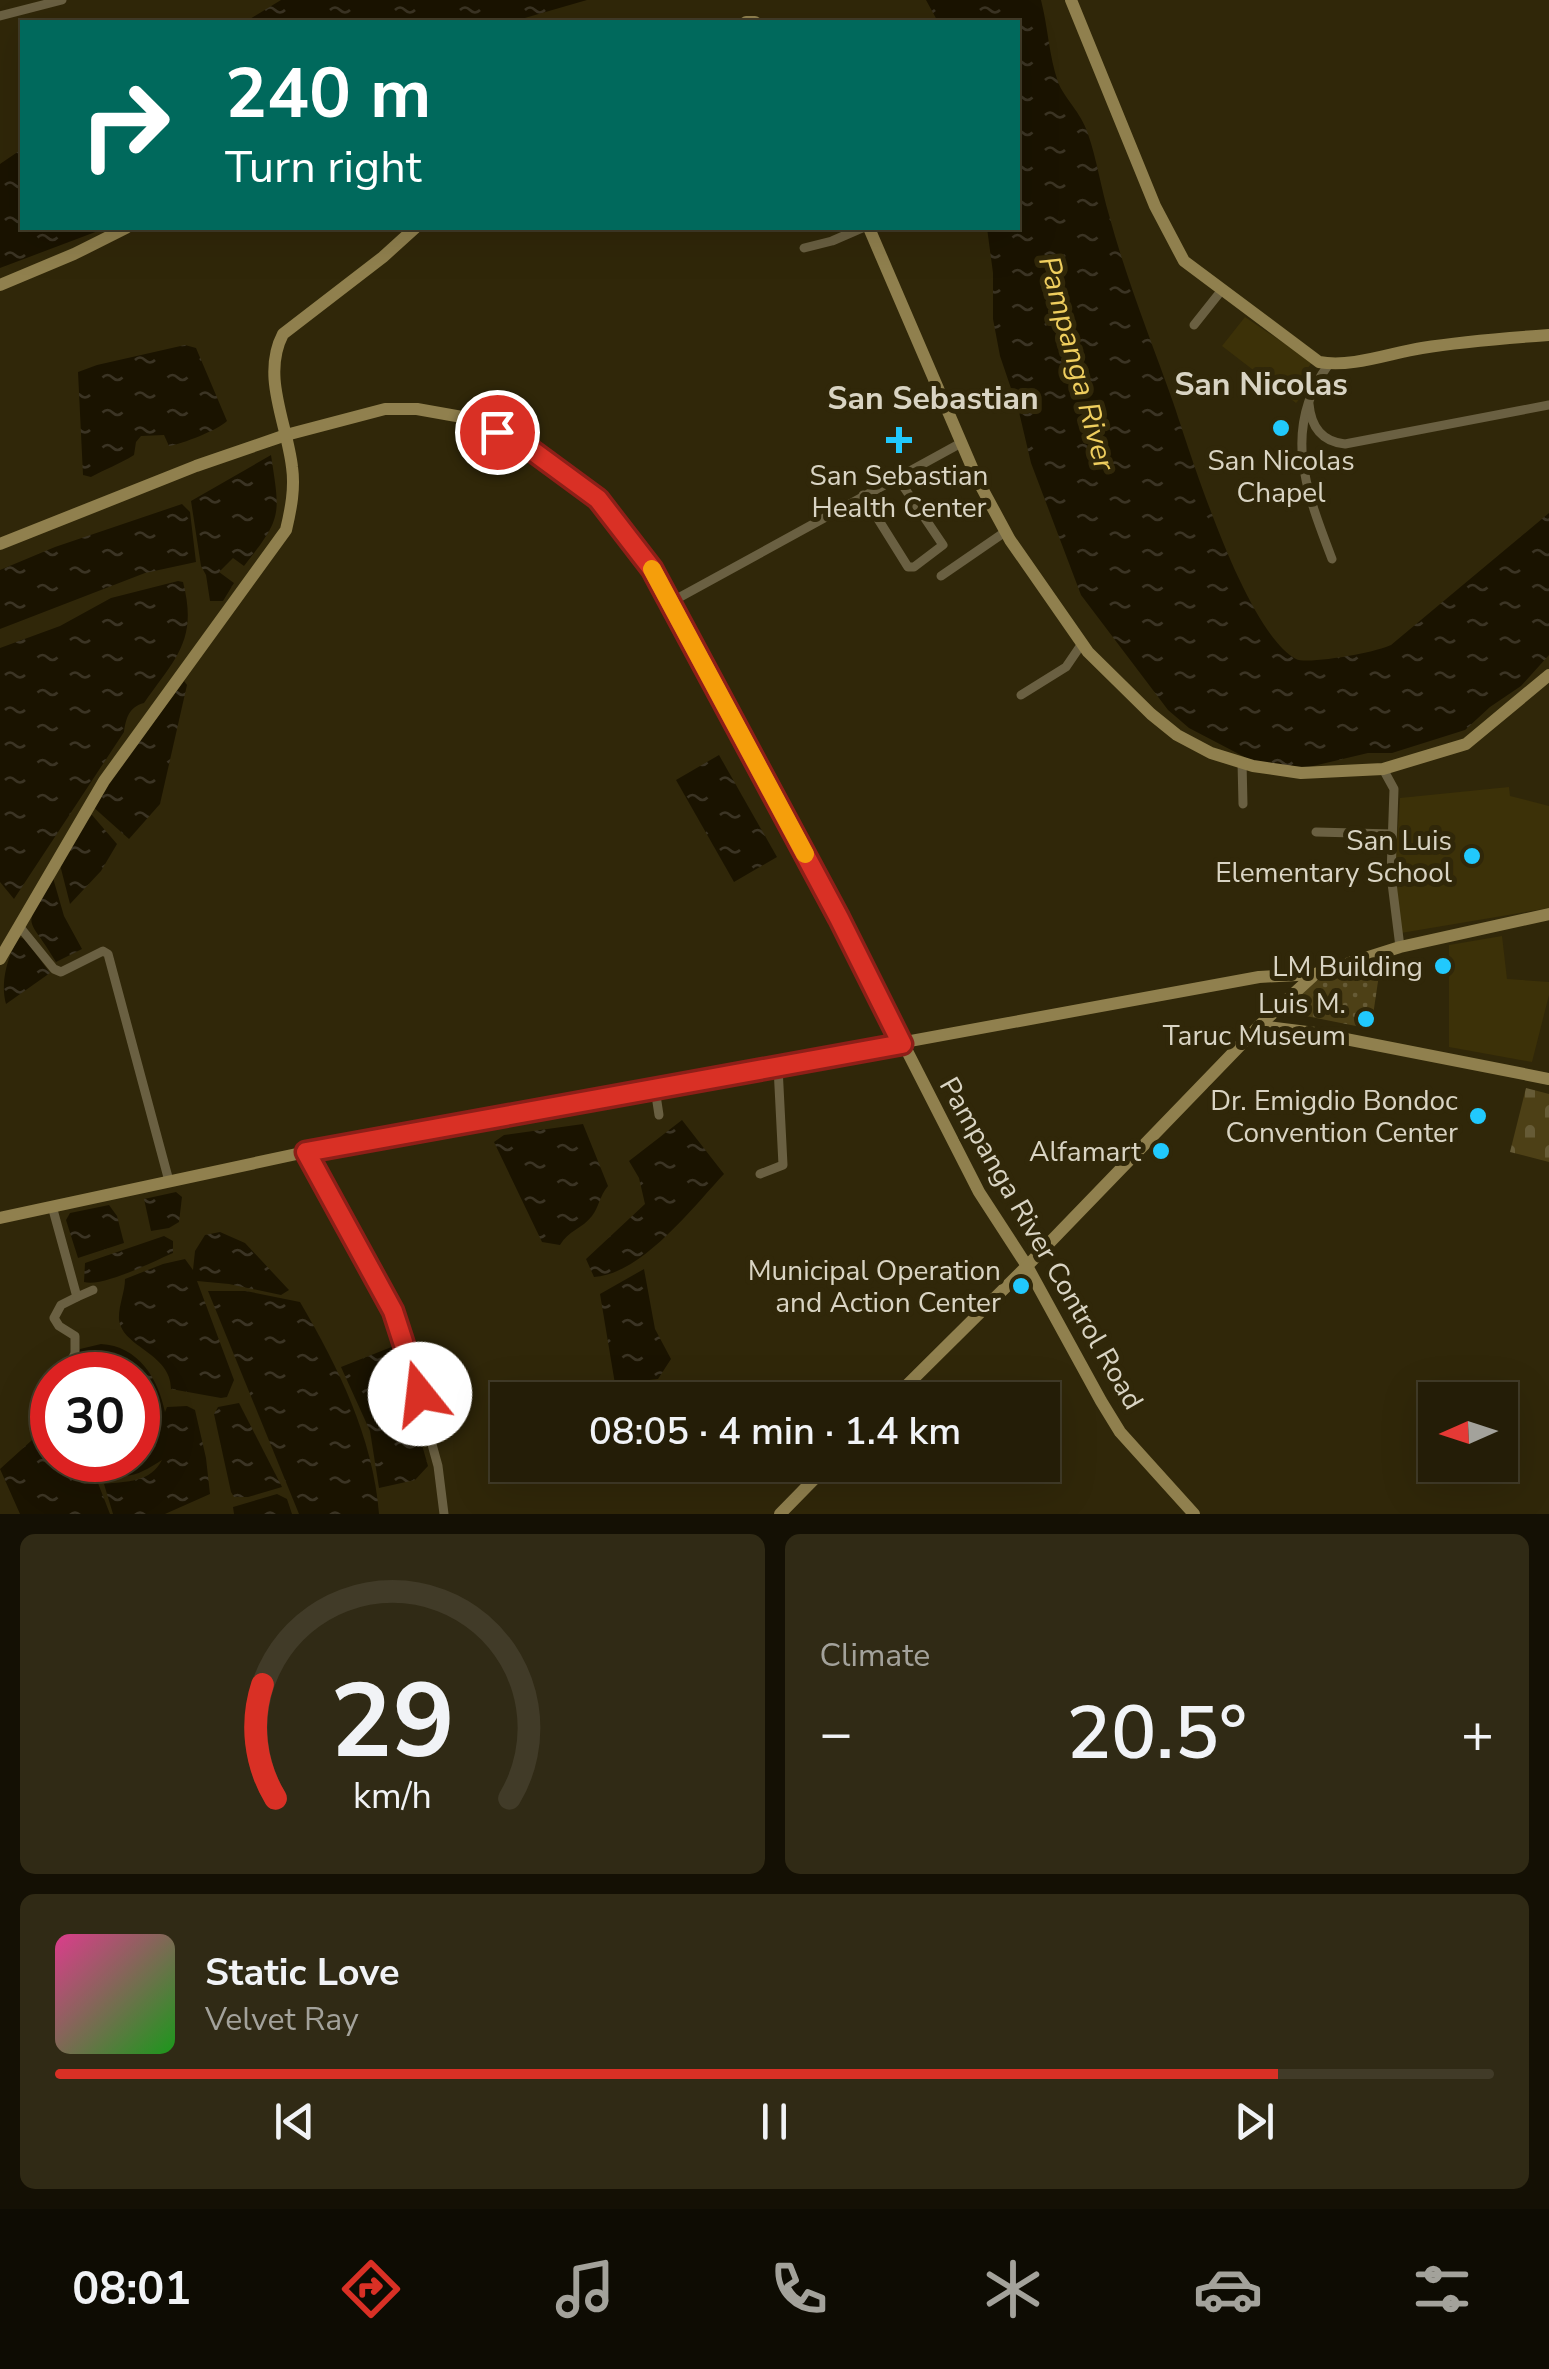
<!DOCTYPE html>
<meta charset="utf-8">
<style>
body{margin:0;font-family:"Nunito Sans",sans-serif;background:#302a15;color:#f1f3f6;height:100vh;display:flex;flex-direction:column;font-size:38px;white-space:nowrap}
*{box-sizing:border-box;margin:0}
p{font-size:32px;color:#a3a29b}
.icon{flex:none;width:55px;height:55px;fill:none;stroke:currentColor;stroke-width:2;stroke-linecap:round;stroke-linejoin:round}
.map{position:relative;height:1514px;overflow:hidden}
.details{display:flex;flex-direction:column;gap:20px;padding:20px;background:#141004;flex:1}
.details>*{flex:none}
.top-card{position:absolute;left:20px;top:20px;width:1000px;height:210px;border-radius:0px;box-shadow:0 10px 40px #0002,0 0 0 2px #413b28;background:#00695c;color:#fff;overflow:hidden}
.needle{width:65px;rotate:267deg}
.tools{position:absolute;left:1418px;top:1382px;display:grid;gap:20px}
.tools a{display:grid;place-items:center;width:100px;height:100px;border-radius:0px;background:#241d07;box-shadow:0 10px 40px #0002,0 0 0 2px #413b28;font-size:50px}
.speed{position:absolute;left:30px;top:1352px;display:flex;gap:20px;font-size:50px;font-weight:700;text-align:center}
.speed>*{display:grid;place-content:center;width:130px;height:130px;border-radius:50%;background:#241d07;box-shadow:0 10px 40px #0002,0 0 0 2px #413b28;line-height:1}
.speed .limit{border:15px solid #d22;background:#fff;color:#111}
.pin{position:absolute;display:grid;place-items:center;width:85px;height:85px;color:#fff;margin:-42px;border:5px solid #fff;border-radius:50%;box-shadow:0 2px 10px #0007}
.me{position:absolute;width:110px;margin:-55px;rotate:344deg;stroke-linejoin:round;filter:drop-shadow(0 0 8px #0008)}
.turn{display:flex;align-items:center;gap:35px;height:210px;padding:0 40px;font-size:45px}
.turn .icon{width:130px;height:130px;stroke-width:2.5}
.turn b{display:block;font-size:70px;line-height:85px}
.big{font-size:75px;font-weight:600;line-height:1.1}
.details .tile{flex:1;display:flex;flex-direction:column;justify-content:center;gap:15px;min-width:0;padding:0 35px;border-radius:15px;background:#302a15}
.details .dial{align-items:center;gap:0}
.dial svg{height:260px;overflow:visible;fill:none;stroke:#413b28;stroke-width:7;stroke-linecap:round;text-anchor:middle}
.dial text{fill:#f1f3f6;stroke:none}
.song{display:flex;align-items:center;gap:30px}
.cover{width:120px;height:120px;border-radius:15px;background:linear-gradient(135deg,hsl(330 70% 55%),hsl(120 70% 35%))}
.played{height:10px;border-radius:5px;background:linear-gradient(90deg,#d93025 85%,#413b28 85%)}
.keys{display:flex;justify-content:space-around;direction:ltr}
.heat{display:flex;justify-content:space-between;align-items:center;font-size:55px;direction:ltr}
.details .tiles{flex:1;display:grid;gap:20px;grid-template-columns:1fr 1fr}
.tile:last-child{grid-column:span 2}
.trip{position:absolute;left:490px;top:1382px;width:570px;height:100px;border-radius:0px;background:#241d07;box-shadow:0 10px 40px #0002,0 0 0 2px #413b28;font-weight:600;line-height:100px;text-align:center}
.tab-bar{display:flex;height:160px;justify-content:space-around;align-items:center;background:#0e0c03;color:#a3a29b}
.tab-bar .icon{width:70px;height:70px}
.tab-bar .active{color:#d93025}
.tab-bar b{font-size:45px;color:#f1f3f6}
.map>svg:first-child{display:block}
.built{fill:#3c3108}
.cemetery{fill:url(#cemetery-stones)}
.park{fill:url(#park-dots)}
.water{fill:url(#water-ripples)}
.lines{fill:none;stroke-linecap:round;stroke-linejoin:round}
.street{stroke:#6a6042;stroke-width:9}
.secondary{stroke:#90804e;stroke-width:12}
.route-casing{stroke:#8d1f18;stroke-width:25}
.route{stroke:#d93025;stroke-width:18}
.slow{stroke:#f59e0b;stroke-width:18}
.poi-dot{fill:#21c9fd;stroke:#302709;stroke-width:4}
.labels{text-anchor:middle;stroke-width:10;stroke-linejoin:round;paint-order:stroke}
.poi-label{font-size:28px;fill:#d9d4c3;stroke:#302709;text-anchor:end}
.street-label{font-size:28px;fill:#d9d4c3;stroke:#302709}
.water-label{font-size:30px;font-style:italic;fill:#efce5e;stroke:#302709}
.quarter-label{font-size:32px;font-weight:bold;fill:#d9d4c3;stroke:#302709}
</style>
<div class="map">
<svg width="1549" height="1514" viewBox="0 0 1549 1514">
<defs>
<pattern id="cemetery-stones" width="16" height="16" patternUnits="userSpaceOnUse" patternTransform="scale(2.5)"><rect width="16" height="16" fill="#4d4016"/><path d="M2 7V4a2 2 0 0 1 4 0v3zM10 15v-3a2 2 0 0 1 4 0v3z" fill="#665b36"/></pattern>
<pattern id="park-dots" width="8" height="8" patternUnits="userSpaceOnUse" patternTransform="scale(2.5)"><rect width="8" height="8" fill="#4d4016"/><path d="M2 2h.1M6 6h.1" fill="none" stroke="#665b36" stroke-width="1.8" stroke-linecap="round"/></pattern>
<pattern id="water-ripples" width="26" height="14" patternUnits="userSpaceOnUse" patternTransform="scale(2.5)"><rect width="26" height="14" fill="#1a1300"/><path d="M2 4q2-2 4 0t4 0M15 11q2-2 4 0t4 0" fill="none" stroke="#3b3424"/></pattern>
</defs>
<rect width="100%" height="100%" fill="#302709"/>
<g class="built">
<polygon points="1245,317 1312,362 1297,385 1305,393 1296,403 1222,346"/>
<polygon points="1509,787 1510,796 1549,806 1549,908 1401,933 1395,868 1400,798"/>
<polygon points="1502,936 1507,979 1549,982 1549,995 1532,1062 1449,1047 1449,945"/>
</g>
<polygon class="cemetery" points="1526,1088 1549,1094 1549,1162 1510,1152"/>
<polygon class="park" points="1381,961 1371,1029 1291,1013 1290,1007 1315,981"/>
<g class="water">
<polygon points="281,0 587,0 511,22 245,22"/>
<path d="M926,0H1041C1048,27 1049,56 1058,82C1064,98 1081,112 1088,134C1097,160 1101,188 1109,215C1126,278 1151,340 1173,402C1192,458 1245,631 1296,659C1307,665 1378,652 1391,645L1549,513V655L1521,686L1490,707L1465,730L1392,753H1368L1309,767L1270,766L1256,763L1189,728L1168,710L1081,595L1031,463L1019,412L1000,356L993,319V273L987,228H1018V22H938Z"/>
<polygon points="22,149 22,228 106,228 0,268 0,164"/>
<path d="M185,345L196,348L227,421C218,430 182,444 169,446L164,435L141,436L136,442L134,455C120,464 105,469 91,477L83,475L78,372L97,365Z"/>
<path d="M271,455C280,515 283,517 244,566L233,558L219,572L234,583L223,601H210L206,575L201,566L191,501Z"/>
<polygon points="182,504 190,512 196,562 145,573 0,629 0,570 55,547"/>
<path d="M178,581L183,582C198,640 176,657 144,703C129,707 126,718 124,732L14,899L0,882V648L60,626L111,598Z"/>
<polygon points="184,681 187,685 160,804 129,839 92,806"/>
<polygon points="719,755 777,857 734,882 676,780"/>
<polygon points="92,815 117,844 101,871 70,904 59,861 86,817"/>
<path d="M53,878L64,916L82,949L56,962C27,912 21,933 53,878Z"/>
<path d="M19,937L25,939L50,973L6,1004C0,983 7,957 19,937Z"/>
<path d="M682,1120L724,1174C693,1207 642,1274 594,1277L586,1259L645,1204L639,1178L629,1161Z"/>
<path d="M583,1124L608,1186C599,1197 599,1207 592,1216C583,1228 568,1231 560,1245L542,1242L494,1142L504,1135Z"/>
<polygon points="176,1192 182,1197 179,1222 169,1228 151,1231 144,1199"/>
<polygon points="109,1205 117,1216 124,1243 78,1258 66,1220 70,1213"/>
<path d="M220,1232L245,1243L289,1290L281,1295L229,1284L197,1281L234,1380L227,1397L221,1398L171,1389C171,1353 123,1348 119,1320C118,1307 125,1292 125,1279L163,1264L185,1259L193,1270L195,1251L205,1235Z"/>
<path d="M164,1236L173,1241V1253C152,1262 104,1287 84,1282L85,1263Z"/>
<polygon points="644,1269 655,1329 671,1359 658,1379 615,1384 600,1294"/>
<path d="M208,1291H246L300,1302C338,1367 373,1437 379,1514H299Z"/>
<path d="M101,1344C138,1346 158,1378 165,1412L167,1407L187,1406L195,1410L206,1458L210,1494L165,1514H113L104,1484C127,1481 150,1483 162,1460C146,1470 132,1480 112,1474L103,1460H138V1375H69L80,1349Z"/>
<polygon points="394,1346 428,1466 415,1480 379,1488 370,1431 341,1367"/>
<polygon points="239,1403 282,1487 248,1497 234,1497 231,1492 214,1414 218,1407"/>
<polygon points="52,1422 52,1460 89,1460 110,1514 20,1514 0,1469"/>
<polygon points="277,1494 287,1499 292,1514 234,1514 233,1507"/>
</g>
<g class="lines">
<g class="street">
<polyline points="0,16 62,0"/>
<polyline points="804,248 832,241 862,228"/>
<polyline points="1194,325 1221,291"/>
<path d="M1329,364C1281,428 1306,491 1332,559"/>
<path d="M1309,404C1311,427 1322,442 1345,444L1549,405"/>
<polyline points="863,495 908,567 914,567 943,545 897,477"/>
<polyline points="941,576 1005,532"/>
<polyline points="671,602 961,443"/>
<polyline points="1021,695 1066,667 1081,645"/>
<polyline points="1242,762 1243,804"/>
<polyline points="1383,769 1394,789 1391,875 1400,947"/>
<polyline points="1316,832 1392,834"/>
<polyline points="19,926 54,969 61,972 103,951 108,954 169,1181"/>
<polyline points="655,1089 659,1115"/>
<polyline points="306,1152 373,1270 397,1318 438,1466 444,1514"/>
<polyline points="760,1174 783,1165 778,1067"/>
<polyline points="52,1206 77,1297 61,1305 54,1318 59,1326 75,1336 75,1353 65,1375"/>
<polyline points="77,1297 93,1290"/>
</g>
<g class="secondary">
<path d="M1071,0L1155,206L1184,261L1319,362C1352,368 1390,353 1422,348C1464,341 1506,338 1549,335"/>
<polyline points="746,22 755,22"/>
<polyline points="869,228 977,479 1010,540 1088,652 1151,714 1177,735 1211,753 1253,766 1301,773 1383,769 1466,744 1549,675"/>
<polyline points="0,285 74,254 126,228"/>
<polyline points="0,544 196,466 286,435 385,409 417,409 462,417 530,449 598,499 628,534 671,602 707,676 855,949 979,1192 1027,1266 1101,1401 1120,1432 1194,1514"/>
<path d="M0,959L104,781L286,530C291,509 295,488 292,467C287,423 261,376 283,334L383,257L415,228"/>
<polyline points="1259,1026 1315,974"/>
<polyline points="0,1218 306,1152 1259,977 1315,974 1400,947 1549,914"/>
<polyline points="892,1400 1027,1266 1259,1026 1315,1033 1549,1079"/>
<polyline points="780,1514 828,1465"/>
</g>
</g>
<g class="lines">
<g class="route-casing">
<polyline id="route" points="420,1394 393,1311 306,1152 902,1044 839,918 652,569 598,499 530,449 497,432"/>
</g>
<use href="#route" class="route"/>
<polyline class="slow" points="652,569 805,854"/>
</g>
<g class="poi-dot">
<circle cx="1281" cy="428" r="10"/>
<path d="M894 425h10v10h10v10h-10v10h-10v-10h-10v-10h10z"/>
<circle cx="1472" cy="856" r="10"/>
<circle cx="1443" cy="966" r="10"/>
<circle cx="1366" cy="1019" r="10"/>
<circle cx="1478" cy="1116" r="10"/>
<circle cx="1161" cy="1151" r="10"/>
<circle cx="1021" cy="1286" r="10"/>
</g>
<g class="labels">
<g class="poi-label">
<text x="1281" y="470" text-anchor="middle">San Nicolas<tspan x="1281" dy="32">Chapel</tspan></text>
<text x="899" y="485" text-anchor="middle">San Sebastian<tspan x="899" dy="32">Health Center</tspan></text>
<text x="1452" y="850">San Luis<tspan x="1452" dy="32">Elementary School</tspan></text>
<text x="1423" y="976">LM Building</text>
<text x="1346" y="1013">Luis M.<tspan x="1346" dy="32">Taruc Museum</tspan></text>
<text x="1458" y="1110">Dr. Emigdio Bondoc<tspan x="1458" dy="32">Convention Center</tspan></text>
<text x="1141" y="1161">Alfamart</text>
<text x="1001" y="1280">Municipal Operation<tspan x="1001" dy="32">and Action Center</tspan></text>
</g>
<g class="street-label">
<text transform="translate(1042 1243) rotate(60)" y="10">Pampanga River Control Road</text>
</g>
<g class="water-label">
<text transform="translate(1077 363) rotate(75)" y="10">Pampanga River</text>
</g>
<g class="quarter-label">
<text x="1261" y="395">San Nicolas</text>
<text x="933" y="409">San Sebastian</text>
</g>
</g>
</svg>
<div class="tools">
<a><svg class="needle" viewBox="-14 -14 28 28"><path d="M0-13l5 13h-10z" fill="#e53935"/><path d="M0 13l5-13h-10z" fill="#a3a29b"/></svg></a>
</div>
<div class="speed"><div class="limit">30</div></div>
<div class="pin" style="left:497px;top:432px;background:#d93025"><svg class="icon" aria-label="arrive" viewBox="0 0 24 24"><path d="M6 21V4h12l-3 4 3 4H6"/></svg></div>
<svg class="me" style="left:420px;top:1394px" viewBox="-20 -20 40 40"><circle r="19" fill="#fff"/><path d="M0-13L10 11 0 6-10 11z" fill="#d93025"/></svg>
<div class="trip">08:05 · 4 min · 1.4 km</div>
<div class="top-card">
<div class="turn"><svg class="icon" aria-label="right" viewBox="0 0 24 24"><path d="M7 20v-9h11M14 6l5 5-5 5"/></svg><div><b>240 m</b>Turn right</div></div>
</div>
</div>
<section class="details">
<div class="tiles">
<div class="tile dial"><svg viewBox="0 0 100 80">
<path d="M14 69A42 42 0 1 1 86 69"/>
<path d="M14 69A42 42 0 0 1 10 34" stroke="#d93025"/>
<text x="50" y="56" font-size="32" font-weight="700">29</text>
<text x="50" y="72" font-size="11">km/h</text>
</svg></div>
<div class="tile"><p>Climate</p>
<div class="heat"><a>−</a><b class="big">20.5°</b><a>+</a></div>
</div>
<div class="tile">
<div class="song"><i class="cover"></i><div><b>Static Love</b><p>Velvet Ray</p></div></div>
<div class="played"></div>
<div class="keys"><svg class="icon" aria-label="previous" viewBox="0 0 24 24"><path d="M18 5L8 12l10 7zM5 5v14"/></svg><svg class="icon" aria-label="pause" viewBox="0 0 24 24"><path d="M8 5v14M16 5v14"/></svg><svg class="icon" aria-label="next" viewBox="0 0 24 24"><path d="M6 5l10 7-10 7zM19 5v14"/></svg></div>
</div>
</div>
</section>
<nav class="tab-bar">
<b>08:01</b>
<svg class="icon active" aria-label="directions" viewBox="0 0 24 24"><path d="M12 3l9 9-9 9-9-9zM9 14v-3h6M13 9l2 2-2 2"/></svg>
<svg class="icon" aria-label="music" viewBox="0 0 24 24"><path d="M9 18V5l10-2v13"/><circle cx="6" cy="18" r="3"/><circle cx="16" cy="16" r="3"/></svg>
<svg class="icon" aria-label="phone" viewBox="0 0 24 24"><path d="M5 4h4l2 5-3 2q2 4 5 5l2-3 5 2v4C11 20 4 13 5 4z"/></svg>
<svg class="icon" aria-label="climate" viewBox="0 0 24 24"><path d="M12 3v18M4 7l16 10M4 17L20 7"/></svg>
<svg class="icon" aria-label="car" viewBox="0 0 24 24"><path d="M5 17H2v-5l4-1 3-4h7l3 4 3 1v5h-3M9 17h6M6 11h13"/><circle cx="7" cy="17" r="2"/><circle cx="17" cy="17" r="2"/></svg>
<svg class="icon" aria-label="filters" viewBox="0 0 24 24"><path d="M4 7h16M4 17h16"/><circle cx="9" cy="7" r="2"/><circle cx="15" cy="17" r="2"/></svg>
</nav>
